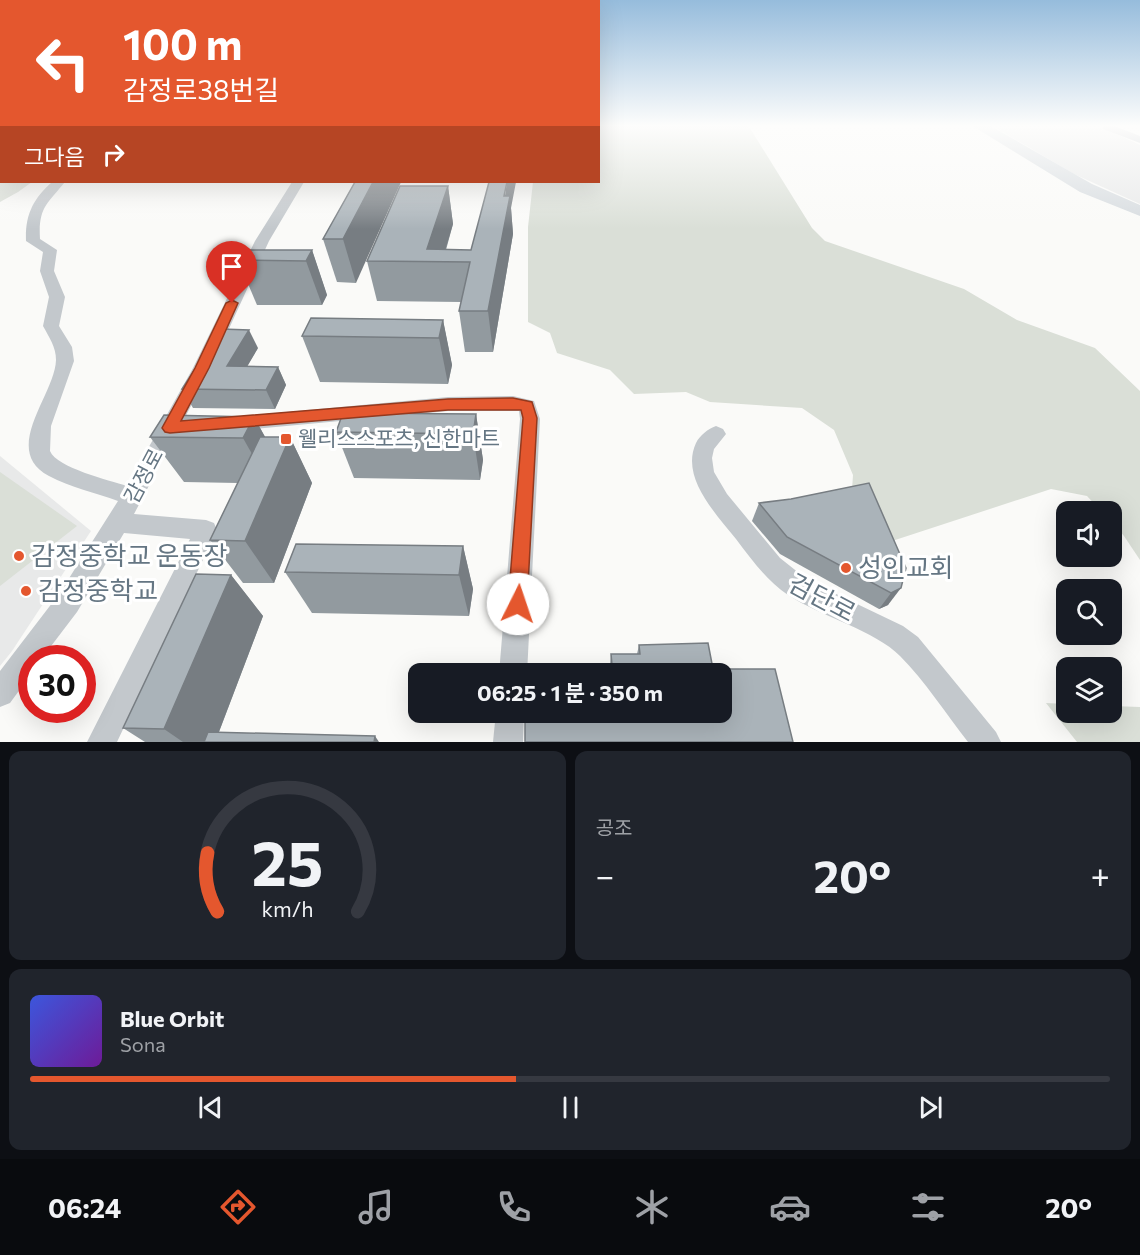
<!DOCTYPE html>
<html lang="ko">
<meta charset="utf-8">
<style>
body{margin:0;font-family:Commissioner,"Noto Sans KR",sans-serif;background:#20242c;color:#f1f3f6;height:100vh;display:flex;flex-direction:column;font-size:22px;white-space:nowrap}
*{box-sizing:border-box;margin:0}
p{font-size:20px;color:#9ea1a6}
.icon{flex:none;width:33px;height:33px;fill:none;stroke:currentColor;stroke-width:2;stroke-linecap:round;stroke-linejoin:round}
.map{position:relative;height:742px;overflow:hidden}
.panel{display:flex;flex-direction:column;gap:9px;padding:9px;background:#0d0f14;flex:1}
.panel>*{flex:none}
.banner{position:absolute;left:0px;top:0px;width:600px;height:183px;box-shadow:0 6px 24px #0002;background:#e4572e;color:#fff;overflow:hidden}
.buttons{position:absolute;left:1056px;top:501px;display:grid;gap:12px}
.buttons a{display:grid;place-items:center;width:66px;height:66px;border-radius:12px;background:#171b24;box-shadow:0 6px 24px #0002;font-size:30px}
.speed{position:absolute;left:18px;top:645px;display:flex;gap:12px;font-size:30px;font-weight:700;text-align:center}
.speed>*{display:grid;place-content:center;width:78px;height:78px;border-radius:50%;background:#171b24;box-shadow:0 6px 24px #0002;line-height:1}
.speed .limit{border:9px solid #d22;background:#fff;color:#111}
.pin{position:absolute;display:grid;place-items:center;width:51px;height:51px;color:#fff;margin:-62px -26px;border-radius:50% 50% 50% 0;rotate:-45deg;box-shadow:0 0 6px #0007}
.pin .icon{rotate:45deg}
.me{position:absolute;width:66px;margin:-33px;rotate:4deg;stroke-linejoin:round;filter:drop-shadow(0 0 4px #0008)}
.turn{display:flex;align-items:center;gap:21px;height:126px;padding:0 24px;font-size:27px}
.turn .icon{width:78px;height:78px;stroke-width:2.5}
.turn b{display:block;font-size:42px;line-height:51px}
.then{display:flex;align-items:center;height:57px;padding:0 24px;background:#0003;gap:12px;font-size:22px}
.big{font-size:45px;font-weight:700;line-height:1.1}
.panel .widget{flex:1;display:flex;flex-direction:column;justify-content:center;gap:9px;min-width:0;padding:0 21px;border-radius:12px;background:#20242c}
.panel .dial{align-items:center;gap:0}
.dial svg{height:156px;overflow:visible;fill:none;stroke:#363941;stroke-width:7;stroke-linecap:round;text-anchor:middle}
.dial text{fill:#f1f3f6;stroke:none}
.song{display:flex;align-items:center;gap:18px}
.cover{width:72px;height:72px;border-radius:9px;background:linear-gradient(135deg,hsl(230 70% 55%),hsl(280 70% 35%))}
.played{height:6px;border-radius:3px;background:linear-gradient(90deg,#e4572e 45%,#363941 45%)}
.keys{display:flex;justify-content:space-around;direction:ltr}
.heat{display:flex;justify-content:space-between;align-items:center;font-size:33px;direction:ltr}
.panel .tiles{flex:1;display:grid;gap:9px;grid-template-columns:1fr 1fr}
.widget:last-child{grid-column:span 2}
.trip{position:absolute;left:408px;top:663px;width:324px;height:60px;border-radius:12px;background:#171b24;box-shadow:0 6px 24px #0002;font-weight:700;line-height:60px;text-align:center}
.dock{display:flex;height:96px;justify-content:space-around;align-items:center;background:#090b0e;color:#9ea1a6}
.dock .icon{width:42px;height:42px}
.dock .active{color:#e4572e}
.dock b{font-size:27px;color:#f1f3f6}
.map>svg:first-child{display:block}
.built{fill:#e8e9e9}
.green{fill:#dadfd7}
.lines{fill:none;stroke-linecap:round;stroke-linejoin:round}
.minor{fill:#c3c8cc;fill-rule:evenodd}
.major{fill:#d6dbdf;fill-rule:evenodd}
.wall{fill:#929a9f}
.shaded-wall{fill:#777d82}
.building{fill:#aab3b9;stroke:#777d82;stroke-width:1.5}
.route{fill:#e4572e;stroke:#94391e;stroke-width:1.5}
.poi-dot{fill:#e4572e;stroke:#fff;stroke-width:2}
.labels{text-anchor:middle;stroke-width:6;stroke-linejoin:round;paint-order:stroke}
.poi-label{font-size:21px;fill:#657683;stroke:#fff;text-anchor:start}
.street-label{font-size:21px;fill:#657683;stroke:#fff}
.near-poi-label{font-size:26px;fill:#657683;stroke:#fff;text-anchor:start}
.near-street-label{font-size:26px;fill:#657683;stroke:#fff}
</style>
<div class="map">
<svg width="1140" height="742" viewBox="0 0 1140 742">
<rect width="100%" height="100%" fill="#fafaf8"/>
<g class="built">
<polygon points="991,125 1097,125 1140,145 1140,204 1074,174"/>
<polygon points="0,456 91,531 12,651 0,666"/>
</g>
<g class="green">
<polygon points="0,125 2,182 32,182 18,192 0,202"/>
<polygon points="599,125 748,125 812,228 825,241 964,289 1017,320 1095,348 1140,391 1140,560 1124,536 1112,522 1112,512 1101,511 1087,496 1051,489 889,542 851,504 853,475 834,430 802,408 710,402 686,392 634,394 610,370 557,353 550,333 528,322 528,227 533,182 598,182"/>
<polygon points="0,472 77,526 0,586"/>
<polygon points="1046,703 1066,704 1066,712 1112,712 1112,706 1140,707 1140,742 1077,742"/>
</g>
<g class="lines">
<g class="minor">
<polygon points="1103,125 1112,125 1140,136 1140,143 1103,129"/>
<path d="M52,182H65C47,204 38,208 40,239L57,250L54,271L65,297L59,326L72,347L74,361L51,426L50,451C57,468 109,480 127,486L193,368L255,241L292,182H304L269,241L211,368L134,514L206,520L214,523L217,530L117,742H87L190,539L124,533L77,612L42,658H32V673L10,703L0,707V671L59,594L118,501C96,493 70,487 49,476C0,450 55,395 56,360C56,347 49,337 43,326L49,297L40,271L43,252L26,241C25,215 33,199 52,182Z"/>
<polygon points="513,396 534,401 540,419 527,674 499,674 520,419 519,411 448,411 232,431 225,429 222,424 225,419 232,417 448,397"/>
<path d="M716,426L723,429L726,434L714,449L712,458L714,472L727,494L780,558L809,581L903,626L918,637L996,732L1001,742H968C946,714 925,681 900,656C876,631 820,616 788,595C766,580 752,560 736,539C716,514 680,477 696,443C700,435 708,429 716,426Z"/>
<polygon points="496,712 524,712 523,742 493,742"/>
</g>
<polygon class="major" points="971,125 989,125 1092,184 1140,205 1140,216 1080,192"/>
</g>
<g class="wall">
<polygon points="355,182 356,283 337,282 323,239"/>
<polygon points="448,186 453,224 446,250 471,250 511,208 513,234 493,352 465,352 459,311 461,302 377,301 367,261"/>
<polygon points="312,250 327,295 322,305 257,305 238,260"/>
<polygon points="443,320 452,365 448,384 320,382 302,336"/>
<polygon points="258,348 247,366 278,367 286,385 275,409 193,408 182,389"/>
<polygon points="476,414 483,460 480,480 354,478 336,432"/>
<polygon points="254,417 265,437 290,437 312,483 274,583 243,583 210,540 238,483 184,482 150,437"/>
<polygon points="759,503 906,568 888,605 879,609 780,554 752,521"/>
<polygon points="463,546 473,589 469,616 312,613 285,572"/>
<polygon points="231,575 263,616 219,732 379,742 145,742 123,728"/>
<polygon points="639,645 713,669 610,665 611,654 637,654"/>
</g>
<g class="shaded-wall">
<polygon points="373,182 401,182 356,283 343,239"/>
<polygon points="507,182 516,182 511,208 513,234 493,352 488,311"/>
<polygon points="448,186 453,224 442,261 427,249"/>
<polygon points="312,250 327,295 322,305 306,261"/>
<polygon points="443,320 452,365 448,384 439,338"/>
<polygon points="249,330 258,348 237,384 227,366"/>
<polygon points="278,367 286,385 275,409 266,390"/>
<polygon points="476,414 483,460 480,480 473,434"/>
<polygon points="254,417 279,462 269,484 243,438"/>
<polygon points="290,437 312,483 274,583 245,541"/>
<polygon points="463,546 473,589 469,616 459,575"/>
<polygon points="231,575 263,616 215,742 183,742 164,729"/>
<polygon points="901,588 888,605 879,609 891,593"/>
<polygon points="375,736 379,742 374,742"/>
</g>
<g class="building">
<polygon points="355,182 373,182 343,239 323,239"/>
<polygon points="489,182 507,182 504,196 510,196 488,311 459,311 470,262 367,261 400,186 448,186 427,249 471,250"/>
<polygon points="245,250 312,250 306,261 238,260"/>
<polygon points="311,318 443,320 439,338 302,336"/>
<polygon points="221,329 249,330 227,366 278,367 266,390 182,389"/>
<polygon points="343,413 476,414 473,434 336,432"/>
<polygon points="164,415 254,417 243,438 150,437"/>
<polygon points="260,437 290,437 245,541 210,540"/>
<polygon points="869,483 906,568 901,588 891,593 787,537 759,503 791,499"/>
<polygon points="296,544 463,546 459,575 285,572"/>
<polygon points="196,574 231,575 164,729 123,728"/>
<polygon points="708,643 713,669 775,669 793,742 525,742 525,712 722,712 722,674 527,674 527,666 612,665 611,654 640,654 639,645"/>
<polygon points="208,732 375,736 374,742 204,742"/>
</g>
<linearGradient id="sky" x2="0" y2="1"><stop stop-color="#96bcdc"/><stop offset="0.55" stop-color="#fdfdfc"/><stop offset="1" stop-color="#fdfdfc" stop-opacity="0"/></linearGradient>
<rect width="1140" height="229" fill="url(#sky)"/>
<polygon class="route" points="232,300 238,303 209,368 181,421 448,399 513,398 532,402 537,418 527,604 524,610 518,613 511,610 508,604 523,418 521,410 448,410 170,433 165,432 162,428 195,368 226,303"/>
<g class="poi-dot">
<rect x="280" y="433" width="12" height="12" rx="3"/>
<circle cx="19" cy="556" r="6"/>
<circle cx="846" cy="568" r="6"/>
<circle cx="26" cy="591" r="6"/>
</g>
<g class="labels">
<g class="poi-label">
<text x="298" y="446">웰리스스포츠, 신한마트</text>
</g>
<g class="street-label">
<text transform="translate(144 476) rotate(-62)" y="7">감정로</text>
</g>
<g class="near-poi-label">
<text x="31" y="565">감정중학교 운동장</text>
<text x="858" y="577">성인교회</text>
<text x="38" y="600">감정중학교</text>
</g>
<g class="near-street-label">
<text transform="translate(822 598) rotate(28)" y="9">검단로</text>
</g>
</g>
</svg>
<div class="buttons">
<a><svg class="icon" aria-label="sound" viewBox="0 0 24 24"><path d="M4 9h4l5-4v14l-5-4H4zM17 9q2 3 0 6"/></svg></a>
<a><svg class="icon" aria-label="search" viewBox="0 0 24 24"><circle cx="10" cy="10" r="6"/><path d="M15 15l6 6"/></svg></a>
<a><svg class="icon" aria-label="layers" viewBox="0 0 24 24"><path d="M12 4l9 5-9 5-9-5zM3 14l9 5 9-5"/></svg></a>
</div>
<div class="speed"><div class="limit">30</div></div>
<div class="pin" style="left:232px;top:303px;background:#d93025"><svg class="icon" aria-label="arrive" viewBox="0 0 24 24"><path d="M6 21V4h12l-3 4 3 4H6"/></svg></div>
<svg class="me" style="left:518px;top:604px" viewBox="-20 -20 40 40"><circle r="19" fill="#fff"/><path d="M0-13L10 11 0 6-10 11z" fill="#e4572e"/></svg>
<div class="trip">06:25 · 1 분 · 350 m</div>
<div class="banner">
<div class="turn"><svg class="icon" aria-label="left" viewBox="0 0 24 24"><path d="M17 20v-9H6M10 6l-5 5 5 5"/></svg><div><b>100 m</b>감정로38번길</div></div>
<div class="then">그다음<svg class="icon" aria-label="right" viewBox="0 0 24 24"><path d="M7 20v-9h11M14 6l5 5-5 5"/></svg></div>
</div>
</div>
<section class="panel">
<div class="tiles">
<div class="widget dial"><svg viewBox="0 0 100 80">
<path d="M14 69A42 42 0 1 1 86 69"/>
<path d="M14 69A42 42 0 0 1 9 39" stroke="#e4572e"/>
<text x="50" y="56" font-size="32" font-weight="700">25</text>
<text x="50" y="72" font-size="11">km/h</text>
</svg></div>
<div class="widget"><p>공조</p>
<div class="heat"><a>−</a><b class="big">20°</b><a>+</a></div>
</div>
<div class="widget">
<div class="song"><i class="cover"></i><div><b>Blue Orbit</b><p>Sona</p></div></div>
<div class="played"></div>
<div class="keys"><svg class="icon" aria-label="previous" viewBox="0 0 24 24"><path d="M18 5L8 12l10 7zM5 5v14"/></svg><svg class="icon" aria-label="pause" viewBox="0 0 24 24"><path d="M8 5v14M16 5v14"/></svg><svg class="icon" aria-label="next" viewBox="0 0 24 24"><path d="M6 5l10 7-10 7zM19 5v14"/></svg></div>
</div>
</div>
</section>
<nav class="dock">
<b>06:24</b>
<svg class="icon active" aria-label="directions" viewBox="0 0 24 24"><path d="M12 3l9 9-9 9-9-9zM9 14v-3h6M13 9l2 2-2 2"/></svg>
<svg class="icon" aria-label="music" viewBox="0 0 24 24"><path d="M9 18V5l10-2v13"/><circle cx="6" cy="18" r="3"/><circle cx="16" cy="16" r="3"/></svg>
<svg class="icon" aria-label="phone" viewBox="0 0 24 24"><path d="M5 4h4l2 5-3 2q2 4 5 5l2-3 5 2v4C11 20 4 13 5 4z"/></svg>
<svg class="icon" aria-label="climate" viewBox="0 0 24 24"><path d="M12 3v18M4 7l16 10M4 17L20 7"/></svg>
<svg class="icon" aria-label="car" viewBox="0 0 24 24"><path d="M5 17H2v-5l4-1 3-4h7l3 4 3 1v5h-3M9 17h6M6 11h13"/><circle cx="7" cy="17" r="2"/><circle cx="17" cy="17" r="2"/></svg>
<svg class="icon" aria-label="filters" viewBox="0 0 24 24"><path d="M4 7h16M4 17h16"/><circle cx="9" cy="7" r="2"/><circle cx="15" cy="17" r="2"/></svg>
<b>20°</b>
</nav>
